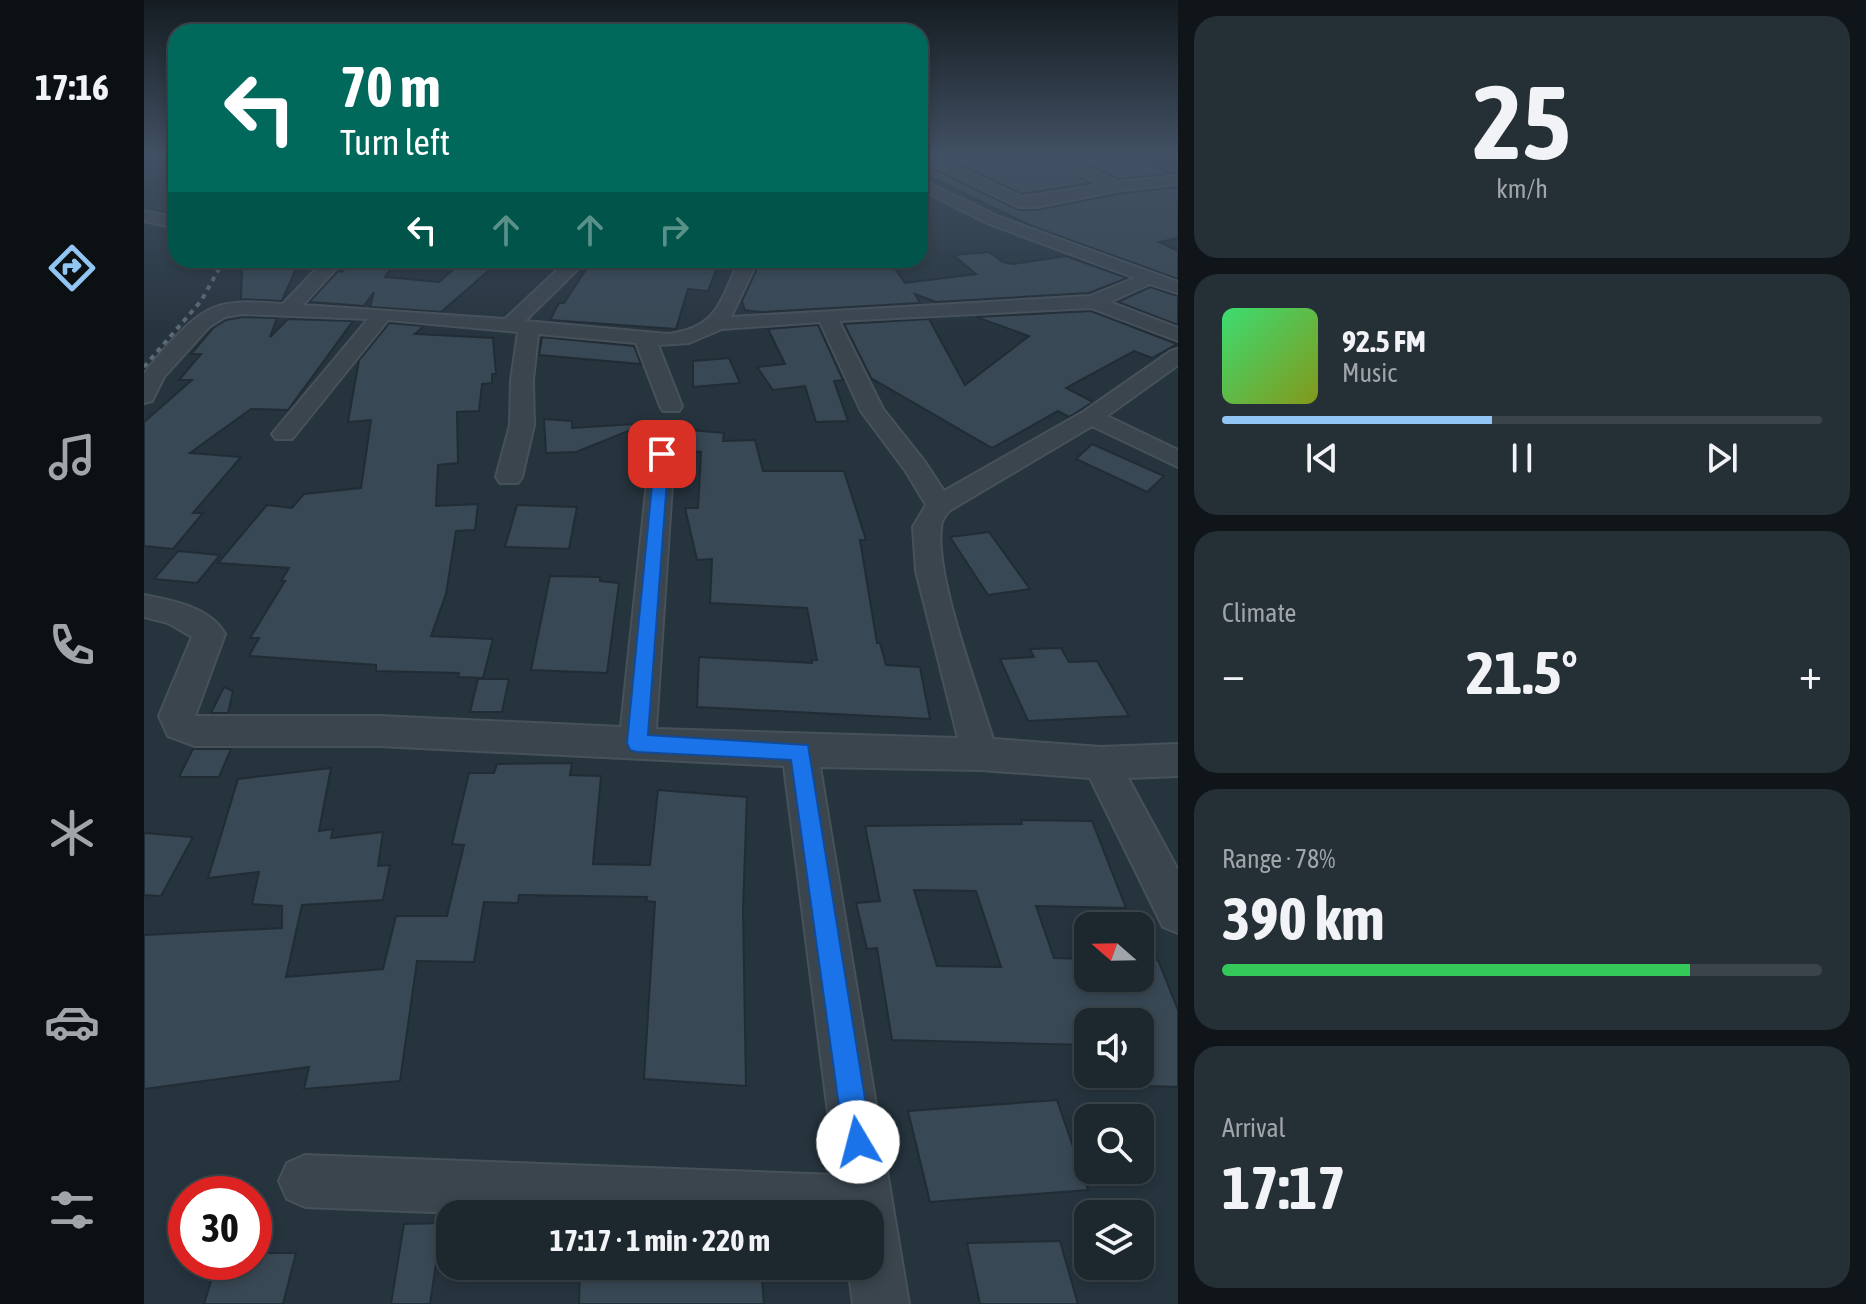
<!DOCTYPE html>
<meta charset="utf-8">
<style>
body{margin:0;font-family:"Asap Condensed",sans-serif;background:#252f36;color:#f1f3f6;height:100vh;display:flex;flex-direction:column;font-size:30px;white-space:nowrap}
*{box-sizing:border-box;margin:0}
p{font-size:26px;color:#a0a5aa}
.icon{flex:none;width:44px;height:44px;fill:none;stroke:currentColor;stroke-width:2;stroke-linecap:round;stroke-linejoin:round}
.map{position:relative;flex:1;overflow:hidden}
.panel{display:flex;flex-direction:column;gap:16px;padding:16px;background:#0f1519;width:688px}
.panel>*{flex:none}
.guide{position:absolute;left:24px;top:24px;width:760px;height:244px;border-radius:24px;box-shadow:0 4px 12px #0003,0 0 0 2px #3a444a;background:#00695c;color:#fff;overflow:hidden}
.needle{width:52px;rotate:290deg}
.buttons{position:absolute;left:930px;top:912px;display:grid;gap:16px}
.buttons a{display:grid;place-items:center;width:80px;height:80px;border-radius:16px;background:#1c272e;box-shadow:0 4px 12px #0003,0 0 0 2px #3a444a;font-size:40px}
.speed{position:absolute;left:24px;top:1176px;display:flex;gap:16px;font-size:40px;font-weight:700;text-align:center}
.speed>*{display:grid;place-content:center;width:104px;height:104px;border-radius:50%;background:#1c272e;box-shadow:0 4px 12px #0003,0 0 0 2px #3a444a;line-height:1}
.speed .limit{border:12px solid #d22;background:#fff;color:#111}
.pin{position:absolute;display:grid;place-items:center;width:68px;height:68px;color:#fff;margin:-34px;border-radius:16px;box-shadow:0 4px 12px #0006}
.me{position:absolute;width:88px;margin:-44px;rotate:352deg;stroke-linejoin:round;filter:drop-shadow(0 0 6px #0008)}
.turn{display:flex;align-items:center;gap:28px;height:168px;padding:0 40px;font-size:36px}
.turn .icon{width:104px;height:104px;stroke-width:2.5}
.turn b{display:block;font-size:56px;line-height:68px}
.lanes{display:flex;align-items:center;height:76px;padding:0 40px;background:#0003;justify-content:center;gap:40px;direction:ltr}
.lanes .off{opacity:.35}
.big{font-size:60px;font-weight:700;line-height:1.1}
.panel .tile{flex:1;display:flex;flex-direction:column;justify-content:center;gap:12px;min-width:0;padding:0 28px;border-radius:24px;background:#252f36}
.panel .dial{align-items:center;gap:0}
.dial b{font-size:104px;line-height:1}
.song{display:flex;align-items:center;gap:24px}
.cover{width:96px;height:96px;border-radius:12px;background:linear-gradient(135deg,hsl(140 70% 55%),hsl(70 70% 35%))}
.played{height:8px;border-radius:4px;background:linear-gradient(90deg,#91c5f3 45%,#3a444a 45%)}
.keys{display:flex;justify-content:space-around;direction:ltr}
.heat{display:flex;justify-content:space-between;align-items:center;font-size:44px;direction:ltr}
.charge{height:12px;border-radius:6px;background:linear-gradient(90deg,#34c759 78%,#3a444a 0)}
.trip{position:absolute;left:292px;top:1200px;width:448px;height:80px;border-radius:24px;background:#1c272e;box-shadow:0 4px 12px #0003,0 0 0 2px #3a444a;font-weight:700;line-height:80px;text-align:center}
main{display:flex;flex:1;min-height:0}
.menu{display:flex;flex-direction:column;width:144px;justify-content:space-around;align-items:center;background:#0b1012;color:#a0a5aa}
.menu .icon{width:56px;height:56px}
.menu .active{color:#91c5f3}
.menu b{font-size:36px;color:#f1f3f6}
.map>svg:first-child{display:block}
.building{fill:#384854;stroke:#212c35;stroke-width:2;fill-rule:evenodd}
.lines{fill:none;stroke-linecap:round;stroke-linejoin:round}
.street-casing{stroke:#46515a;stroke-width:4}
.street{fill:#3a454e;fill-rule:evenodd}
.rail{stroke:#5c6a75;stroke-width:4;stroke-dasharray:5 5;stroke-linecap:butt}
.route{fill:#1a73e8;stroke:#114b97;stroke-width:2}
</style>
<main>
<nav class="menu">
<b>17:16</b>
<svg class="icon active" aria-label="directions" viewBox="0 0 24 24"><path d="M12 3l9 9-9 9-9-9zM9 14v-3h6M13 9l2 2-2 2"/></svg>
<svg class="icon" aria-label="music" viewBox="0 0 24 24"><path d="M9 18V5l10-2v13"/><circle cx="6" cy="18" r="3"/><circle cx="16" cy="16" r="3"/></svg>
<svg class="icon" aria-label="phone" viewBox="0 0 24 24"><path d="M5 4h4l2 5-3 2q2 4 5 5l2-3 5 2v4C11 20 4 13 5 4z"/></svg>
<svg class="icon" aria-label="climate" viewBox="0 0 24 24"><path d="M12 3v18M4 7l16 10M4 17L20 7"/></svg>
<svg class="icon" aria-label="car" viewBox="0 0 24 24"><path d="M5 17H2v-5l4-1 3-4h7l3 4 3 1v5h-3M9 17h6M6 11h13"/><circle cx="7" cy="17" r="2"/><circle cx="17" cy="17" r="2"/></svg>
<svg class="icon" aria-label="filters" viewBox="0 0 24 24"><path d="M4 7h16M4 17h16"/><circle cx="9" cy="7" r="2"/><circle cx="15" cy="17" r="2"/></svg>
</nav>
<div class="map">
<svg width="1034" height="1304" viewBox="0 0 1034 1304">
<rect width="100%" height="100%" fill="#26343e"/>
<g class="building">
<polygon points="795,154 894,154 947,183 878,194"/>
<polygon points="921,154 983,154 1027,174 975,179"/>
<polygon points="785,167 875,210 894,210 972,194 1034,187 1034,238 1015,242 1034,251 1034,279 890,227 776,172 776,168"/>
<polygon points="845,252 859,262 869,264 922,256 983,278 945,293 792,302 771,294 776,303 616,312 601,310 598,301 617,260 745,260 761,283 832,274 809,255"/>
<polygon points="209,260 253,260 241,277 295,282 320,260 357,260 297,312 226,307 230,292 220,306 165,302 194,271 198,272"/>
<polygon points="448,260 509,265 512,260 576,260 564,291 544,289 532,329 406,320 415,303 420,303"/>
<polygon points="154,264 138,301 97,299 98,268"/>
<polygon points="1006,287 1034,296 1034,325 974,302"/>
<polygon points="947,311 1033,344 1008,358 990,351 922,388 949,402 925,417 914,411 848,448 727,378 700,324 785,319 821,385 885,336 832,317"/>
<polygon points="99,317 133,318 126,337 144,319 209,321 144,410 107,409 46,453 97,457 49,513 59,513 29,549 0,546 0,422 48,380 35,380 57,354 47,354 69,328 82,320"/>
<polygon points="245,323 280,326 271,334 349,338 352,374 348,374 348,383 338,384 335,411 313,412 314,463 294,465 292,506 334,504 331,530 312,531 302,594 287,636 349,639 339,678 314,677 315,673 232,671 232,665 105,656 115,638 106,638 141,581 137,581 145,568 74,563 123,505 148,508 160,494 217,488 227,420 204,422 215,360"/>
<polygon points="674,325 699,380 690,381 704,421 672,422 661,386 629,390 613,367 641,364 624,329"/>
<polygon points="398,337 490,346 497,364 395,355"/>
<polygon points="585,358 596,383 549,387 549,361"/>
<polygon points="400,419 428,421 428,428 491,424 492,428 432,452 402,453"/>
<polygon points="546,430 580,433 579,441 611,440 619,471 700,471 722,540 716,540 733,643 736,643 742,665 776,667 786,719 553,707 555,657 668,663 668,660 673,660 663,608 566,603 568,559 553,560 541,508 554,508 557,452 543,451"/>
<polygon points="948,444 1020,476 1003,492 932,459"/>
<polygon points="373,505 433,507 425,549 361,547"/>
<polygon points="845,532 886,589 844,595 806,537"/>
<polygon points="34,551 76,555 53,583 10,579"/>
<polygon points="406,576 456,577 456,581 475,583 463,673 387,670"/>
<polygon points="917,648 925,662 953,661 985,716 884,721 856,659 890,657 886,649"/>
<polygon points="334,679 365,679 358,712 326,712"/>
<polygon points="80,687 89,691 84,713 67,713"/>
<polygon points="49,749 87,749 75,777 35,777"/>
<polygon points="428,763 426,775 457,776 449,864 506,865 514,790 603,797 599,909 602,1086 500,1079 511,902 502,901 503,897 375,895 374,903 340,902 330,962 273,961 256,1081 160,1089 165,1067 0,1089 0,935 138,928 138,906 108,904 115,872 64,878 94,779 187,768 175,831 189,829 187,838 239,832 234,866 246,865 239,900 158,905 142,977 239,969 252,916 303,916 320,845 308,844 325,773 350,773 353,764"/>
<path d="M877,820L948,821L982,908L892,906L910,958L944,959V978H996V960H1014L1034,1010V1087L1002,1086L996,1070V1022H944V1045L748,1040L733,948L723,949L712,903L736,901L721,826L878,824ZM770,890L832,891L857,967L793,966Z"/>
<polygon points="0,833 49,837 17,896 0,895"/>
<polygon points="913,1100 944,1190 786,1202 764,1111"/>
<polygon points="298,1223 286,1304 247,1304 260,1224"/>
<polygon points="916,1241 934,1304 836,1304 823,1243"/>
<polygon points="110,1253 152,1253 139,1304 60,1304 73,1262 110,1262"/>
<polygon points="436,1266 617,1266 620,1304 435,1304"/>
</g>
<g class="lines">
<g class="street-casing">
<g id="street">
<polygon points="776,154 786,154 878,197 957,185 897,154 914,154 974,182 1034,176 1034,184 972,191 893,207 875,207 776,159"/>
<polygon points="1025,154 1034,154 1034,159"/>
<path d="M776,179L855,217L1034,282V293L1006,284L966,302L1034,328V341L947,308L695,321L739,409L781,462L800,491L939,412L1027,351L1034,349V365L963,416L1034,450V467L948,426L805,511C801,516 797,521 797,528C791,577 834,689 849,739L957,747L1034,744V776L984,778L1034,870V933L1019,927L946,778L836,770L676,767L765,1304H709L704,1266H726V1214H338L161,1207L143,1199L135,1181L143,1163L161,1155L692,1175L640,766L235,746H51L24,736L15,716L48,637L24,623L0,617V595C27,600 66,607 81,634L51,716H235L477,727L506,454L509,449H527L530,454L512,729L814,738L772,571L769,527L782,505L761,470L717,411L676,322L578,329L545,343L514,345L538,406L535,411H519L516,406L492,343L394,334L389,380L390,425L378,477L374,483H356L352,477L366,425L367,380L374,332L244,320L148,439H132L128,434L224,319L99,314L81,317L65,327L20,377L8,401L0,403V374C15,354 46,317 69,308C90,299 117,303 139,304L181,260H200L159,305L361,319L424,260H443L381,321L524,334C575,327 575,302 596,260H614L587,317L946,296L991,278L843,223L776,189Z"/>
<polygon points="0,211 32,218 32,228 0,221"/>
</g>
</g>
<use href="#street" class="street"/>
<polyline class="rail" points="0,367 57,301 80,260"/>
</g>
<linearGradient id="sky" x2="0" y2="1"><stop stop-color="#151d22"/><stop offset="0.46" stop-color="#415063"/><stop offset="1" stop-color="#415063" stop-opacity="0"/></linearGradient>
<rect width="1034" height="336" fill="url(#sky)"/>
<polygon class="route" points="518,450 525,454 504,735 664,745 728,1142 724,1153 714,1157 704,1153 700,1142 647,760 493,752 486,750 483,743 511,454"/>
</svg>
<div class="buttons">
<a><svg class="needle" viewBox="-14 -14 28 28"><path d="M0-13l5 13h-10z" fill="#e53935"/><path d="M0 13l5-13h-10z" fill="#a0a5aa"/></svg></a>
<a><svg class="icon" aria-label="sound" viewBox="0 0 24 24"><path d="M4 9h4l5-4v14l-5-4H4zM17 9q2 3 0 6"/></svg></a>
<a><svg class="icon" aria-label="search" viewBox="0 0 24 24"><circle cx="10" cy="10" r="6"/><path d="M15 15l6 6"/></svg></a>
<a><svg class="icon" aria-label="layers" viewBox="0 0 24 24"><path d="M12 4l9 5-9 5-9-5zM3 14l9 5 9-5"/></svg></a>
</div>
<div class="speed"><div class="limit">30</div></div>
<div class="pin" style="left:518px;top:454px;background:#d93025"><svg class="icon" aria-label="arrive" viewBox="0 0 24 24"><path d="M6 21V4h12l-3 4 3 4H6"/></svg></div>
<svg class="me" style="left:714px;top:1142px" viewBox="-20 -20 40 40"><circle r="19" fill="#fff"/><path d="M0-13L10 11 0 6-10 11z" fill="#1a73e8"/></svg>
<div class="trip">17:17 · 1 min · 220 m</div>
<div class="guide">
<div class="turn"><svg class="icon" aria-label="left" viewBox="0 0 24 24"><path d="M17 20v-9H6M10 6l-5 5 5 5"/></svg><div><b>70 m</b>Turn left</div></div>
<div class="lanes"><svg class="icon" aria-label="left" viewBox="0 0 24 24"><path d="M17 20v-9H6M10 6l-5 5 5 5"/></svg><svg class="icon off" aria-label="ahead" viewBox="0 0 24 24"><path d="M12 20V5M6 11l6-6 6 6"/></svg><svg class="icon off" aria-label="ahead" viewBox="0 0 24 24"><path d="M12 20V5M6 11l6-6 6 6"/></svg><svg class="icon off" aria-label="right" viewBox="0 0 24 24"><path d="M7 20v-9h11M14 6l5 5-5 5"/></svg></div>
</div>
</div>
<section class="panel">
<div class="tile dial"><b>25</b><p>km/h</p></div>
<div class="tile">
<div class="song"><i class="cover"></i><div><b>92.5 FM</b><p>Music</p></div></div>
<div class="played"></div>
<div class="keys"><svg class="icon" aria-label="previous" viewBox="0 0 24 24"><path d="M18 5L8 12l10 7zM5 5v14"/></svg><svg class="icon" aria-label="pause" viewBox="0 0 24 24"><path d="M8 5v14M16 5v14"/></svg><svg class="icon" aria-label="next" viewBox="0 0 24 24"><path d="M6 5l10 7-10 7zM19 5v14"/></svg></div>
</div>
<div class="tile"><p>Climate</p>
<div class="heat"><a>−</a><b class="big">21.5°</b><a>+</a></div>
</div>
<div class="tile"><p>Range · 78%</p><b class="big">390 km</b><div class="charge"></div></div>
<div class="tile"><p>Arrival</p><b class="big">17:17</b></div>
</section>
</main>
